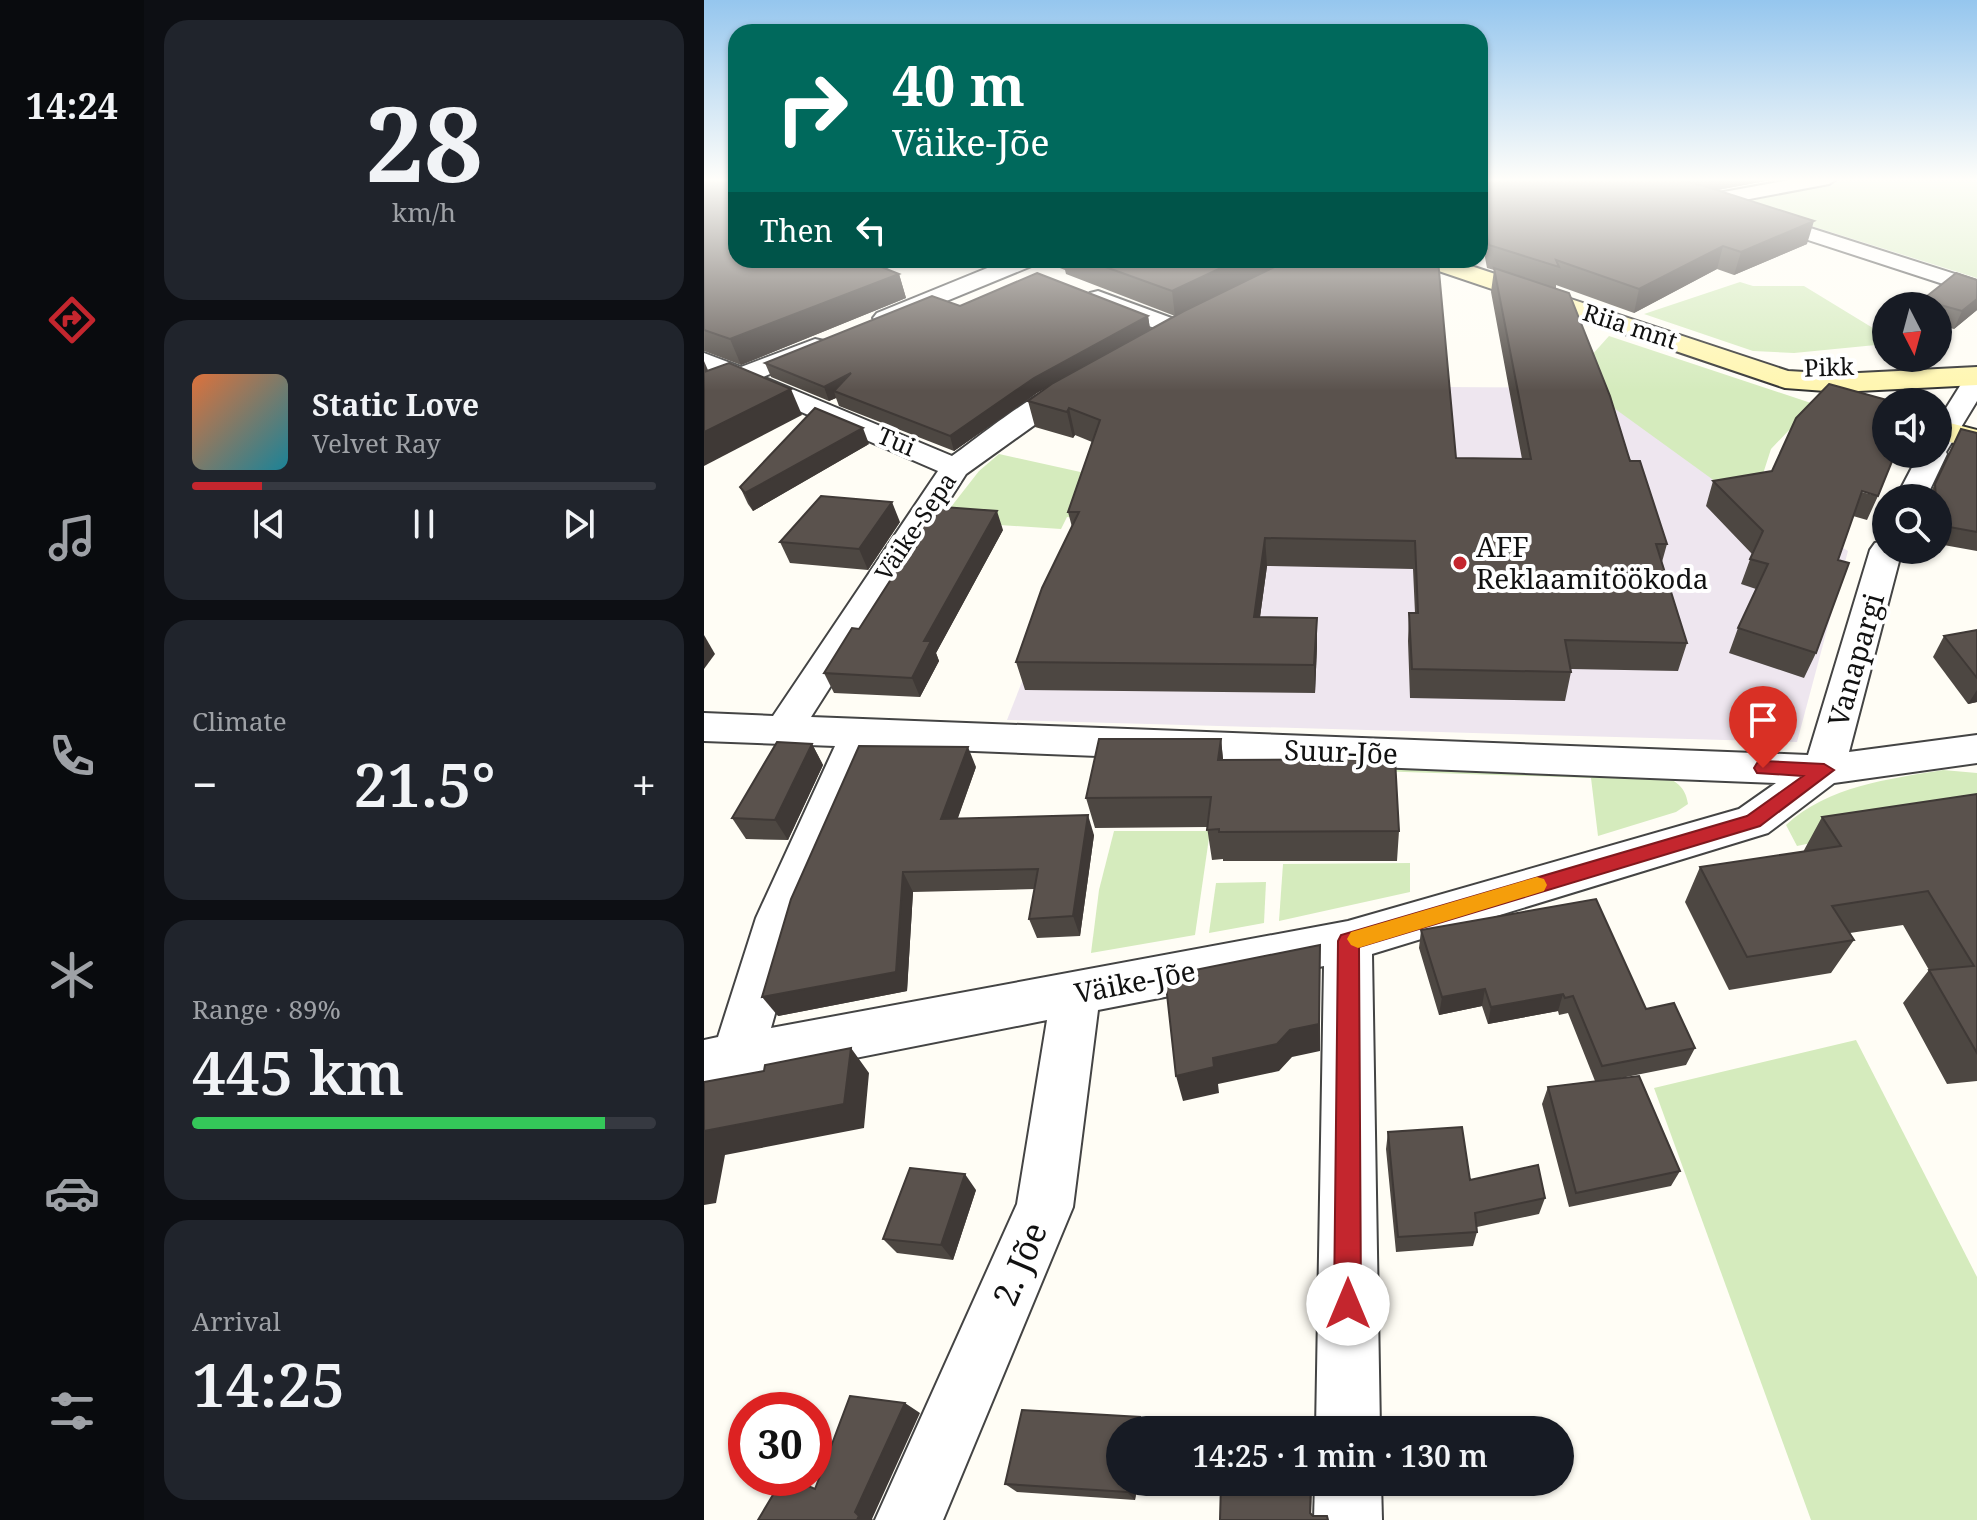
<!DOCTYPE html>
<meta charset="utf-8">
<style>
body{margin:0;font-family:"Noto Serif",serif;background:#20242c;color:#f1f3f6;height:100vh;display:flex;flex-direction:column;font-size:30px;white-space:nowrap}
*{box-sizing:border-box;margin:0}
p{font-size:26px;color:#9ea1a6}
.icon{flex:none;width:44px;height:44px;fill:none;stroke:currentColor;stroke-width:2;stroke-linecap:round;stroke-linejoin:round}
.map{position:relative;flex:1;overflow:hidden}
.drawer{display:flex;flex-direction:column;gap:20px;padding:20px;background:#0d0f14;width:560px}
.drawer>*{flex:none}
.banner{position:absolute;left:24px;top:24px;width:760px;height:244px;border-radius:24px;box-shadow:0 2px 6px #0004;background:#00695c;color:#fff;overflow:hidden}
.needle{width:52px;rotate:174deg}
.buttons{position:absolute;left:1168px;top:292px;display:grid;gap:16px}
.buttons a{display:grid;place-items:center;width:80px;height:80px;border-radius:50%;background:#171b24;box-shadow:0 2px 6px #0004;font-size:40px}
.speed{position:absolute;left:24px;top:1392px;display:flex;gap:16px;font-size:40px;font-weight:700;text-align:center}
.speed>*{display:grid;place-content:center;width:104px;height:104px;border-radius:50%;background:#171b24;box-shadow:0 2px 6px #0004;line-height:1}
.speed .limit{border:12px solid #d22;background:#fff;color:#111}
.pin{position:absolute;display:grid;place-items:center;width:68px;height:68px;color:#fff;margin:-82px -34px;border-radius:50% 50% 50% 0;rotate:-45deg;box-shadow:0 0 8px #0007}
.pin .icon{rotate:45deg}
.me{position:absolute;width:88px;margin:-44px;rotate:0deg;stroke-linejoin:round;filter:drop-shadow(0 0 6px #0008)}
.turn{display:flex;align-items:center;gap:28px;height:168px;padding:0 32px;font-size:36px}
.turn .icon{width:104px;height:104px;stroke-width:2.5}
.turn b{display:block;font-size:56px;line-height:68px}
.then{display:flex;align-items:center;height:76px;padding:0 32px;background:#0003;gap:16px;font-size:30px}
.big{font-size:60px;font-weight:600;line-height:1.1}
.drawer .tile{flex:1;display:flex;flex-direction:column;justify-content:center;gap:12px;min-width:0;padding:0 28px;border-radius:24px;background:#20242c}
.drawer .dial{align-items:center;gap:0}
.dial b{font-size:104px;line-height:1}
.song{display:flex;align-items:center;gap:24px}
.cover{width:96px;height:96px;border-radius:12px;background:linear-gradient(135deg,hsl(20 70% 55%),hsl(190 70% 35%))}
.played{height:8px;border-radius:4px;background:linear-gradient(90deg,#c4262e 15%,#363941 15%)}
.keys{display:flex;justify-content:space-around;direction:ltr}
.heat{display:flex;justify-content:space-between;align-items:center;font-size:44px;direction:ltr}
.charge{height:12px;border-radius:6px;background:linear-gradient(90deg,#34c759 89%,#363941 0)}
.trip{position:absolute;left:402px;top:1416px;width:468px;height:80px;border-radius:40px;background:#171b24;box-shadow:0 2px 6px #0004;font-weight:600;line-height:80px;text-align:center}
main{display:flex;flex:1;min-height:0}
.tabs{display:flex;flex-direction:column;width:144px;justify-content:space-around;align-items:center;background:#090b0e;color:#9ea1a6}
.tabs .icon{width:56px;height:56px}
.tabs .active{color:#c4262e}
.tabs b{font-size:36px;color:#f1f3f6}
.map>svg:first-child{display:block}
.industrial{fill:#eee6ef}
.green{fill:#d5ebbd}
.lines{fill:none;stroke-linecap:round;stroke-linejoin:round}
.street-casing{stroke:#444;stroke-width:4}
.secondary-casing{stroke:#333;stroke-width:4}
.street{fill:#fff;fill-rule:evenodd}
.secondary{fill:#fff6b0;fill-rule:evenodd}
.wall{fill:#4d4742}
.shaded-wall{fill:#3f3936}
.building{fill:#5a524d;stroke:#3f3936;stroke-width:2}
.route{fill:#c4262e;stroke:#7f191e;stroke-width:2}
.slow{fill:#f59e0b}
.poi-dot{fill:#c4262e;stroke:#fff;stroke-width:3}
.labels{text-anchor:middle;stroke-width:8;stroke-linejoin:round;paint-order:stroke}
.far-street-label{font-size:24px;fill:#111;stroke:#fff}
.poi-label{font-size:28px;fill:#111;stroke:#fff;text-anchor:start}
.street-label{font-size:28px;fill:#111;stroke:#fff}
.near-street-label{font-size:34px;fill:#111;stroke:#fff}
</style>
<main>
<nav class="tabs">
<b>14:24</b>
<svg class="icon active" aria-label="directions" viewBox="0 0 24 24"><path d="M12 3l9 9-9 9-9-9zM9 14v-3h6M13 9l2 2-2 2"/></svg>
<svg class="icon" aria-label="music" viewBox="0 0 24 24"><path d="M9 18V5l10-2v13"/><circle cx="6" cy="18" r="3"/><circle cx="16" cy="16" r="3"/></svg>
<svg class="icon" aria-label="phone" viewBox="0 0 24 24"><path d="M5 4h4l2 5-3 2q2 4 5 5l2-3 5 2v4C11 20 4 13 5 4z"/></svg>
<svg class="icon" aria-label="climate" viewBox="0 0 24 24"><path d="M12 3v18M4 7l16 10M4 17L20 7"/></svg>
<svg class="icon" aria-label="car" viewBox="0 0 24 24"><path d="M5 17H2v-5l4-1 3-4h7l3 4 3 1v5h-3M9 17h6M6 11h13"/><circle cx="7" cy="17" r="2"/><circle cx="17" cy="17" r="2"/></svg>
<svg class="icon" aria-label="filters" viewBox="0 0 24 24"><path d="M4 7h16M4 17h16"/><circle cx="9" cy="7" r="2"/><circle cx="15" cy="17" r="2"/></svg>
</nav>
<section class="drawer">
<div class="tile dial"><b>28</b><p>km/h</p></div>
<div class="tile">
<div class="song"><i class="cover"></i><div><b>Static Love</b><p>Velvet Ray</p></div></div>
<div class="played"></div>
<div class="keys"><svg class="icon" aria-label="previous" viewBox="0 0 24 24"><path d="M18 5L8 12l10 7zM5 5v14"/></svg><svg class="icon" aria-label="pause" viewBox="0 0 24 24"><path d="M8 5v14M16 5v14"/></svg><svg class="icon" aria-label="next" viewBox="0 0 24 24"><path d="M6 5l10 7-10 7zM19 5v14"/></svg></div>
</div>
<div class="tile"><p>Climate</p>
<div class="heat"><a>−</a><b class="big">21.5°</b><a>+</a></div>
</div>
<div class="tile"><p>Range · 89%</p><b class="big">445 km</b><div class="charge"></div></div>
<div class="tile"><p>Arrival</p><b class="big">14:25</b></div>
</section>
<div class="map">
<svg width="1273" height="1520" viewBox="0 0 1273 1520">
<rect width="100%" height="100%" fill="#fffdf5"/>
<polygon class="industrial" points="545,386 888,388 1144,551 1093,742 303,720 397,480"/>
<g class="green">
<polygon points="1147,178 1273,178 1273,278 1037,204 1085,189"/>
<polygon points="1036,282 1049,286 1100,286 1182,336 1182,344 1090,353 1049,351 940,314"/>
<polygon points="905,336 1110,404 1067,449 1048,508 903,403 887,356"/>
<polygon points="295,454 390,475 377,518 363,517 357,529 236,521 275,471"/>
<path d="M672,767L955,773C972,782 981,785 984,804L972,812L894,836L887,778L670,771Z"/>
<path d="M1239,770L1273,773V808L1093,846L1082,825C1124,786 1185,779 1239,770Z"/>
<polygon points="410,831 506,831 491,935 387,953 395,890"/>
<polygon points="706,863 706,892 575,921 579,864"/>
<polygon points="562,882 560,923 505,933 512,883"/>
<polygon points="1152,1040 1273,1277 1273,1520 1107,1520 950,1088"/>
</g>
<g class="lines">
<g class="street-casing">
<g id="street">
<polygon points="1096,178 1134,178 1125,184 1003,207 993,201 1003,195"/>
<polygon points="1056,212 1273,281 1273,295 1049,222 1046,218 1049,214"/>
<polygon points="303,260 333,260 330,265 189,323 173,323 169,318 173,313"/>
<polygon points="394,291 481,323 484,328 481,333 463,333 386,303 383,298 386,293"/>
<path d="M111,339L120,341L123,346L120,351L59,377L248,456C276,437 350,373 381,380L385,386L262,474L107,717L1104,755L1166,550L1171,543L1182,540V550H1198L1145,752L1273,735V763L1130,783L1064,833L668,954L676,1430H612L620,966L394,1010L369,1207L239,1520H171L313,1204L343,1020L0,1088V1040L14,1037L52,918L131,746L0,741V713L69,716L234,471L37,386L0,400V383L15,377L0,370V353L37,367ZM170,747L1072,783L1035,809L644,921L67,1028L98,918Z"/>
<polygon points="1273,370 1273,401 1242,452 1243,454 1222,498 1192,498 1215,454 1234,454 1234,421 1264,373"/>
<polygon points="611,1482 677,1482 678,1520 610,1520"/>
</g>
</g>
<g class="secondary-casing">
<g id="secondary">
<polygon points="713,260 749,260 1084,371 1135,374 1273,367 1273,385 1135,392 1081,388 717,265"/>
<polygon points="1234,420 1273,430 1273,449 1234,439"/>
</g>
</g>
<use href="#street" class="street"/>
<use href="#secondary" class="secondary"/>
</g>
<g class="wall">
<polygon points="0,178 32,260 207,260 182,269 195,274 202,298 37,365 0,351"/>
<polygon points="776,178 1078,178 1013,190 1103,244 1030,275 1013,269 930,313 852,285 852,288 963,544 958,562 983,643 974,671 867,669 867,672 861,701 706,698 704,641 705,613 711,613 709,569 563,566 556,617 613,646 611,693 321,690 312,662 368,527 364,512 388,442 371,435 369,438 331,427 324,401 346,385 333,393 250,451 135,406 132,398 125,401 67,377 61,363 256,306 444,316 446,329 471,316 362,274 361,270 335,260 584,260 752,458 818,459 787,292 790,270 783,268 776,231"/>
<polygon points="1273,280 1273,310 1250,329 1234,325 1234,306 1215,306 1218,300"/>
<polygon points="1257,429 1273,433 1273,551 1234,544 1234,498 1224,498"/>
<polygon points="165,444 49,511 44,504 36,487"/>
<polygon points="1068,471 1174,496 1163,520 1149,516 1134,560 1112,653 1100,678 1025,653 1034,628 1052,589 1037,584 1048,554 1002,506 1009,481"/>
<polygon points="196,522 164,570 86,563 76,542"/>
<polygon points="299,530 232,653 235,661 216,697 130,693 120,673 155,629 195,567 192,558"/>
<polygon points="1273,630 1273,702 1264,704 1229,657 1240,636"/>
<polygon points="517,739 519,760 695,831 693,861 519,861 519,859 508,860 503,827 391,828 382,798"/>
<polygon points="108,744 119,765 84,840 42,839 28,818"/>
<polygon points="272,767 254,818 390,835 376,936 333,938 325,919 331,889 209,892 203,991 74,1016"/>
<polygon points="1273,794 1273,1081 1243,1084 1199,1003 1225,970 1199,925 1146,933 1150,940 1127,973 1025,990 981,902 996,867 1099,852 1118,817"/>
<polygon points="717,930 942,1009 991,1048 982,1065 912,1079 976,1171 967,1186 865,1207 838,1104 844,1087 891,1081 864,1013 855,1015 854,1011 784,1024 778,1006 735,1015 715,948"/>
<polygon points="684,1132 766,1180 841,1198 835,1214 773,1227 773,1232 769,1246 692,1252 682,1149"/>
<polygon points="272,1190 249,1260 193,1253 179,1239"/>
<polygon points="436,1417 443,1427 416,1482 434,1482 431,1500 313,1492 301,1484"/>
</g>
<g class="shaded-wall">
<polygon points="1007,178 1078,178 1003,192"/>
<polygon points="1110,221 1103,244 1030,275 1037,252"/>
<polygon points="1019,246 1013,269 930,313 935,289"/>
<polygon points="149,260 207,260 156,278"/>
<polygon points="534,260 584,260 471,316 468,291"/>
<polygon points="195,274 202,298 37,365 26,339"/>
<polygon points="1273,299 1273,310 1250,329 1258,311"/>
<polygon points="444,316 446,329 333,393 250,451 246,436 330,378"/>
<polygon points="0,361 7,377 0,380"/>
<polygon points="147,373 130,391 132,398 125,401 120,387"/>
<polygon points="87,389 98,415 0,466 0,432"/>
<polygon points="365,408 371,435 369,438 363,412"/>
<polygon points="159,428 165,444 49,511 41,493"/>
<polygon points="188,502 196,522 164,570 155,549"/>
<polygon points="293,511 299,530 232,653 235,661 216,697 208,678 220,641"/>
<polygon points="561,538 563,566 552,646 550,617"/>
<polygon points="613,618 613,646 611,693 610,665"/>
<polygon points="0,635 11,654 0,669"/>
<polygon points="1273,690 1273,702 1264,704"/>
<polygon points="517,739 520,769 514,760"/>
<polygon points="108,744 119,765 84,840 71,820"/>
<polygon points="264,747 272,767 246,839 237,819"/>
<polygon points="384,815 390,835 376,936 369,916"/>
<polygon points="199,872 209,892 203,991 74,1016 58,997"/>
<polygon points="616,945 616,1051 588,1057 575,1071 514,1084 515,1093 479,1101 472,1076 509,1058"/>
<polygon points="781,989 778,1006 735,1015 738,997"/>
<polygon points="859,994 854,1011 784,1024 787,1007"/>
<polygon points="147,1048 165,1073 160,1128 21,1155 12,1203 0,1205 0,1131"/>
<polygon points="261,1174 272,1190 249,1260 237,1245"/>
<polygon points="201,1403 216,1413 168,1519 169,1520 153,1520 151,1512"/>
<polygon points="436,1417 443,1427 442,1430 434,1430"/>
<polygon points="425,1482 434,1482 431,1500 423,1492"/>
<polygon points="607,1482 608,1482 607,1520 606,1513"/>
</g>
<g class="building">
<polygon points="0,178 32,178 32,260 160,260 195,274 26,339 0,330"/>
<polygon points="776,178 968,178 1000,186 1110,221 1037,252 1019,246 935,289 852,260 855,267 785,245 776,197"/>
<polygon points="382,260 534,260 468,291"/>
<polygon points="585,260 734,260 752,458 827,459 790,268 865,293 906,396 926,461 936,461 963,544 952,544 983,643 861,640 867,672 708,669 705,613 714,613 711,541 561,538 550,617 613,618 610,665 312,662 338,588 375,512 364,512 396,420 365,408 363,412 324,401 349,383 480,311"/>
<polygon points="333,273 444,316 330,378 246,436 130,391 147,373 120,387 61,363 228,296 256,306"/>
<polygon points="1252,273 1273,280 1273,299 1258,311 1218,300"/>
<polygon points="25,363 87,389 0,432 0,372"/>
<polygon points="1125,384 1190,402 1182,402 1182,454 1191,454 1174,496 1158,491 1134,560 1145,563 1112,653 1034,628 1064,564 1046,559 1059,531 1009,481 1068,471 1092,418"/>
<polygon points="111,408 159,428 41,493 36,487"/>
<polygon points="1257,429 1273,433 1273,532 1234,525 1234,498 1232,498 1231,484"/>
<polygon points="117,496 188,502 155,549 76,542"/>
<polygon points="226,506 293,511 220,641 227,641 208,678 120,673 148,628 155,629 200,559 192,558"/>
<polygon points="1273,630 1273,678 1240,636"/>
<polygon points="395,739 517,739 514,760 691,759 695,831 515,832 515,829 503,830 507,797 382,798"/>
<polygon points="73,742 108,744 71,820 28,818"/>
<polygon points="155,746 264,747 237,819 384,815 369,916 325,919 334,869 199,872 192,972 58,997 87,899"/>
<polygon points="1273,794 1273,1053 1225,970 1270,966 1224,891 1128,906 1150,940 1043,957 996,867 1137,846 1118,817"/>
<polygon points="892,899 942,1009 970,1003 991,1048 898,1066 869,996 861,998 859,994 787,1007 781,989 738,997 717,930"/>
<polygon points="616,945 615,1024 586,1030 573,1044 509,1058 510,1067 472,1076 461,976"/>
<polygon points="147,1048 140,1104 0,1131 0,1082 60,1071 61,1065"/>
<polygon points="935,1076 976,1171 872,1193 844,1087"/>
<polygon points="758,1127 766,1180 834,1165 841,1198 771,1213 773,1232 694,1237 684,1132"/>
<polygon points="206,1168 261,1174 237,1245 179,1239"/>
<polygon points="146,1396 201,1403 151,1512 155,1516 153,1520 54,1520 79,1478 86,1478 111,1489"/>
<polygon points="318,1410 436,1417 434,1430 416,1430 416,1482 425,1482 423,1492 301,1484"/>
<polygon points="517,1482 607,1482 606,1513 609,1516 623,1516 624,1520 516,1520"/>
</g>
<linearGradient id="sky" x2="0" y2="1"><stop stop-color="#95c6ee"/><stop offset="0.46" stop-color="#fffefa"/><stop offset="1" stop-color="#fffefa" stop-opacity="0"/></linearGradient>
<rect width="1273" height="391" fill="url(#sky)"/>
<polygon class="route" points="1059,761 1120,764 1130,770 1056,826 655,947 657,1304 653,1314 644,1318 634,1314 630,1304 634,941 637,935 1043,816 1099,776 1053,773 1050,768 1053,763"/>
<polygon class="slow" points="833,877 840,879 843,885 840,891 654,948 647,945 643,939 647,932 654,930"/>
<circle class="poi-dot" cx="756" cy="563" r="8"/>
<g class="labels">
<g class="far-street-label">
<text transform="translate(926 327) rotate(18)" y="8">Riia mnt</text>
<text transform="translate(1125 368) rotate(-2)" y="8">Pikk</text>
<text transform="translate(192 442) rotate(23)" y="8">Tui</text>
<text transform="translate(212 527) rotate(-56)" y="8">Väike-Sepa</text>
</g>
<g class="poi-label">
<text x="772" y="557">AFF<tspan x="772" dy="32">Reklaamitöökoda</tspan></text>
</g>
<g class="street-label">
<text transform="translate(1152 660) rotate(-74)" y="10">Vanapargi</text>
<text transform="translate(637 752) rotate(2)" y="10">Suur-Jõe</text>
<text transform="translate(431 982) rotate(-11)" y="10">Väike-Jõe</text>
</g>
<g class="near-street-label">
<text transform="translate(316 1264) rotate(-67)" y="12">2. Jõe</text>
</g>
</g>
</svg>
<div class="buttons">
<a><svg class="needle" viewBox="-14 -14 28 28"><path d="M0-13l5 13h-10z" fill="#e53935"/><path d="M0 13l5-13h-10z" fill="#9ea1a6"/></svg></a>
<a><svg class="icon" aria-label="sound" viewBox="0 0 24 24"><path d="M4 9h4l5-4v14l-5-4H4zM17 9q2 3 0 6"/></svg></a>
<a><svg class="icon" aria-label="search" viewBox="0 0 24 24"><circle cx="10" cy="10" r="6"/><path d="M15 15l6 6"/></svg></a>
</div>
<div class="speed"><div class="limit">30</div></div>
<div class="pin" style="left:1059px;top:768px;background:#d93025"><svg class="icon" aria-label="arrive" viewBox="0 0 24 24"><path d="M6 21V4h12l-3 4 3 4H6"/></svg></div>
<svg class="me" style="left:644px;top:1304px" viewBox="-20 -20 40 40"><circle r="19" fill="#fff"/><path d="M0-13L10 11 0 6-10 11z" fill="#c4262e"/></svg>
<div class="trip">14:25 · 1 min · 130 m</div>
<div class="banner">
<div class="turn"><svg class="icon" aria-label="right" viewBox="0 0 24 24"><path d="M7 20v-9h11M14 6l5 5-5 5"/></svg><div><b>40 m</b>Väike-Jõe</div></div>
<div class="then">Then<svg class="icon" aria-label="left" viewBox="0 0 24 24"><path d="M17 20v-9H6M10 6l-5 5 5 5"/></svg></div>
</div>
</div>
</main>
